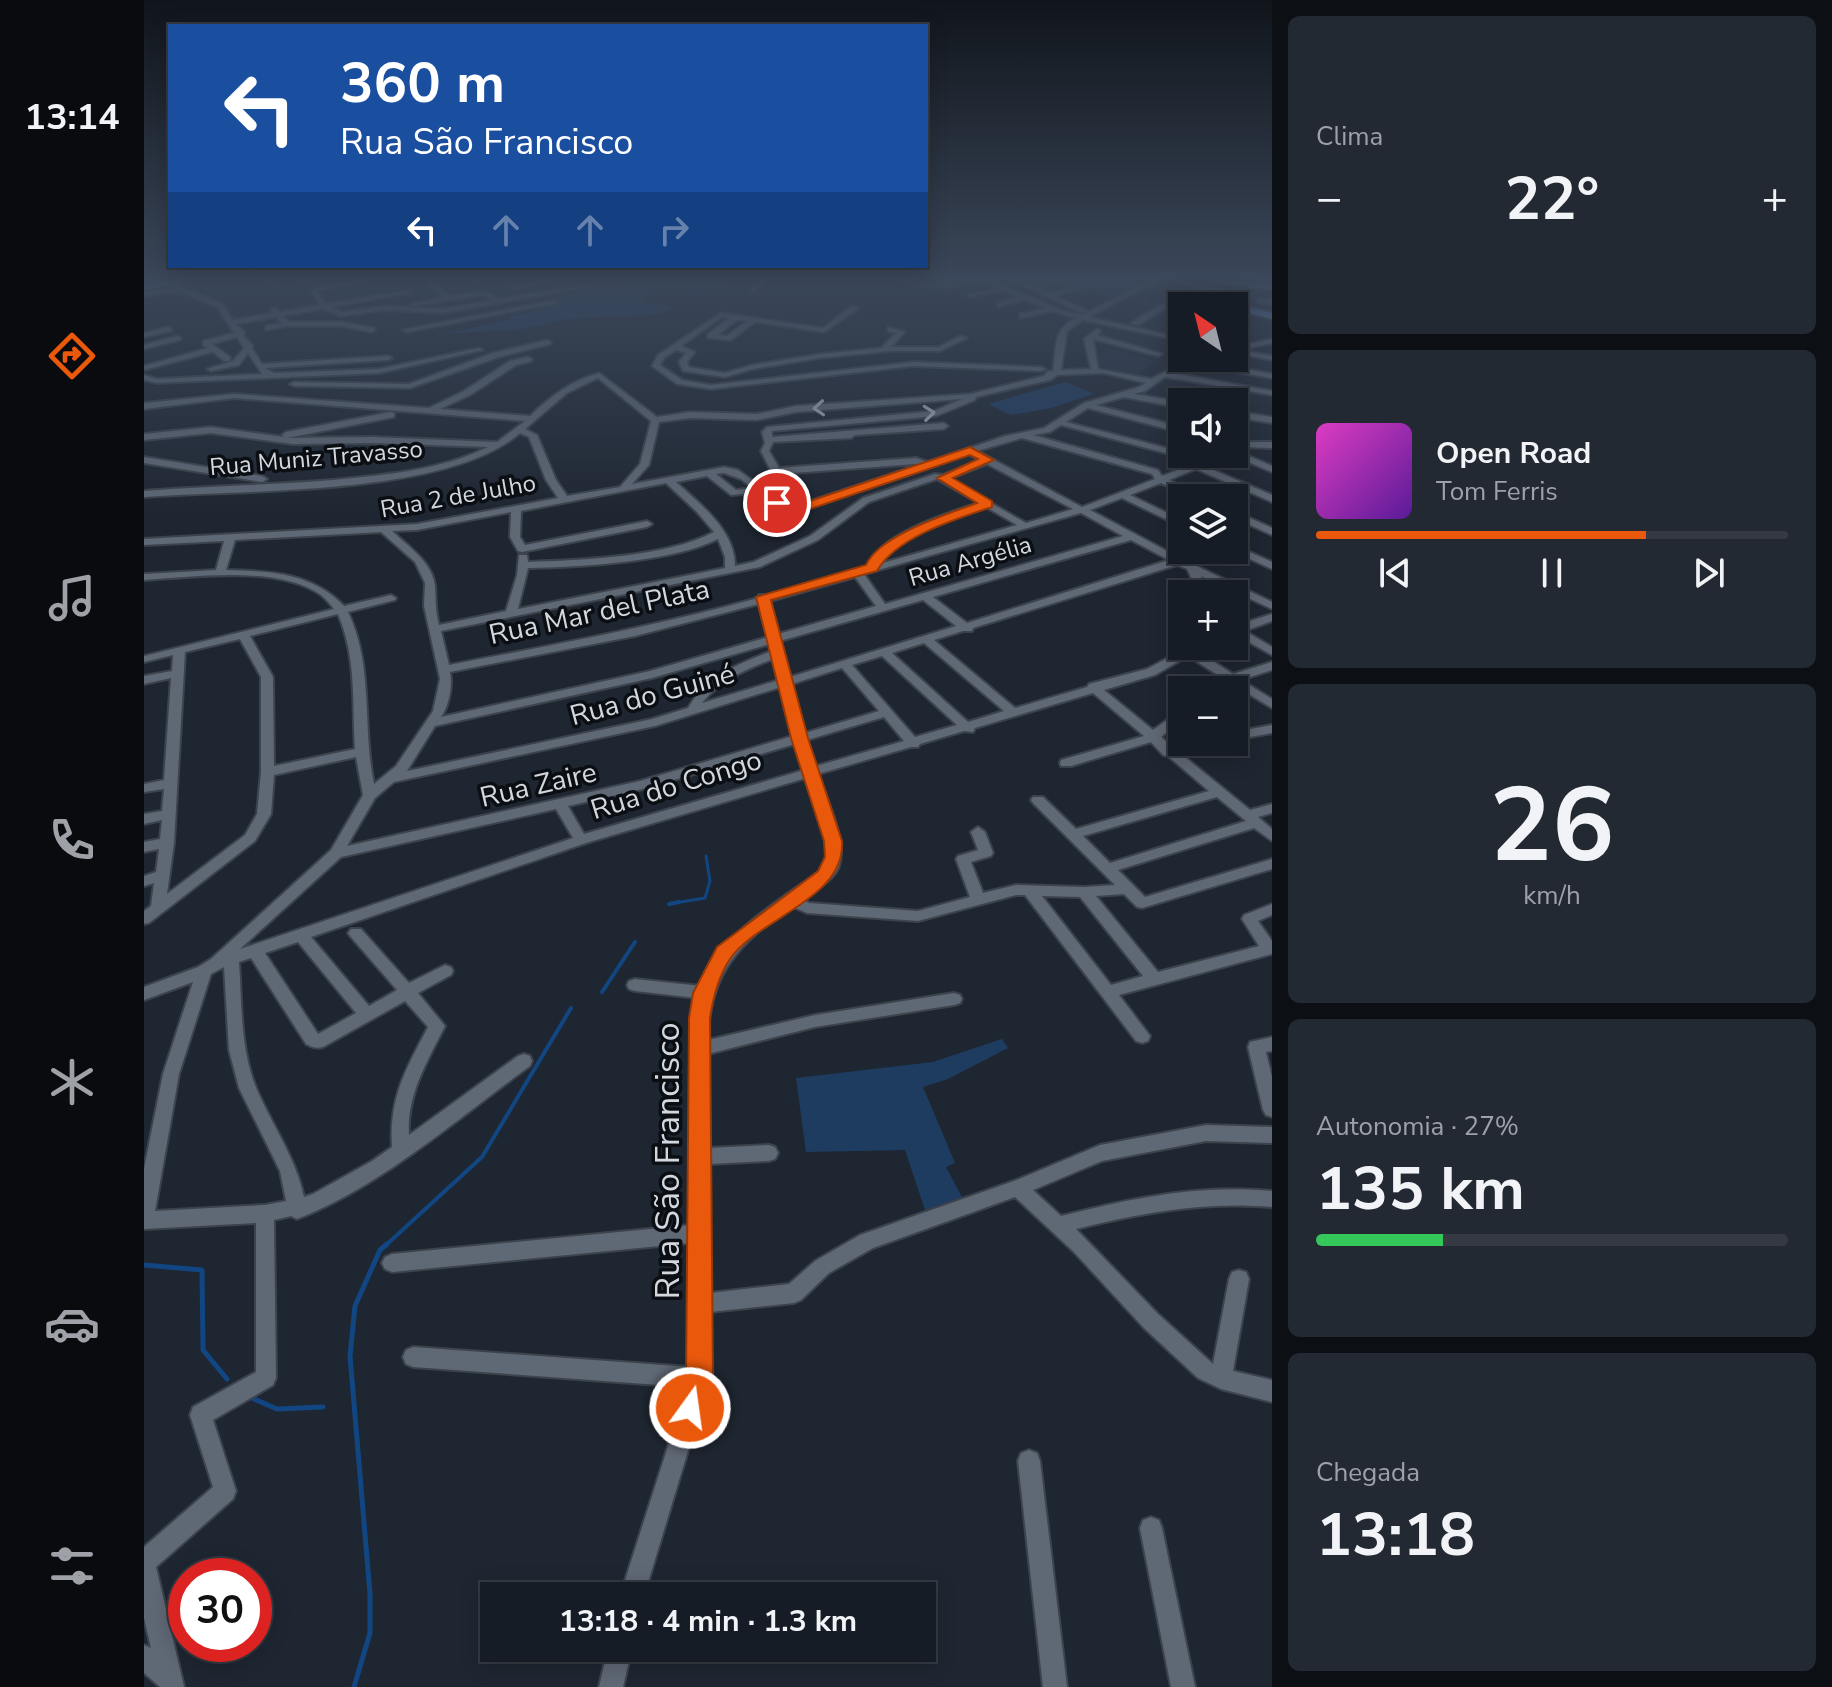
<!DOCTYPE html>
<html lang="pt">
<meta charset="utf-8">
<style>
body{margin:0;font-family:"Nunito Sans",sans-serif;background:#232932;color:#f1f3f6;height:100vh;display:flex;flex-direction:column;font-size:30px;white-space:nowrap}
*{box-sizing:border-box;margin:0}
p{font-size:26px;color:#9ea1a7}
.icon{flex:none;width:44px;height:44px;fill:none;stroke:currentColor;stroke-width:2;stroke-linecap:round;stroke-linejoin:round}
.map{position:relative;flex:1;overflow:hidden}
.side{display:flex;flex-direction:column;gap:16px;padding:16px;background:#0c0f14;width:560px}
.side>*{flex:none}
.hud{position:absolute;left:24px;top:24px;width:760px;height:244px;border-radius:0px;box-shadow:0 4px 20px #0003,0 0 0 2px #353a42;background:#1a4fa0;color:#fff;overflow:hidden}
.needle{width:52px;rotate:325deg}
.controls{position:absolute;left:1024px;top:292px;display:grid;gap:16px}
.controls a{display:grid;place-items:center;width:80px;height:80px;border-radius:0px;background:#161c25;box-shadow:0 4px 20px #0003,0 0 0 2px #353a42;font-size:40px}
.speed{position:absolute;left:24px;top:1558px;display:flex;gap:16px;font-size:40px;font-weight:700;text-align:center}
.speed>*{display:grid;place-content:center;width:104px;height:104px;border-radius:50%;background:#161c25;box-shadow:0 4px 20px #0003,0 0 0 2px #353a42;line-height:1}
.speed .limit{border:12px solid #d22;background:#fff;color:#111}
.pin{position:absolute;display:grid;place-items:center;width:68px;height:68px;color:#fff;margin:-34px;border:4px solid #fff;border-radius:50%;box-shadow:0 2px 8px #0007}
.me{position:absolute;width:88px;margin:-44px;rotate:14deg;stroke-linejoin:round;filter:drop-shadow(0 0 6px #0008)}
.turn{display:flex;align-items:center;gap:28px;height:168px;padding:0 40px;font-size:36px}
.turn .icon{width:104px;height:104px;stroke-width:2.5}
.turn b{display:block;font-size:56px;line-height:68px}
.lanes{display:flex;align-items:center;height:76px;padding:0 40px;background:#0003;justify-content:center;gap:40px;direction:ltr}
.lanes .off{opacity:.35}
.big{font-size:60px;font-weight:700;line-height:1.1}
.side .tile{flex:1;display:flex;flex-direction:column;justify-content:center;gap:12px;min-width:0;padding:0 28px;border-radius:12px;background:#232932}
.side .dial{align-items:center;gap:0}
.dial b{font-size:104px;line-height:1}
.song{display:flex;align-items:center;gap:24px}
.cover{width:96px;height:96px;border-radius:12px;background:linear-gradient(135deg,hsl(310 70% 55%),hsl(270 70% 35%))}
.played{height:8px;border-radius:4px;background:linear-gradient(90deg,#ea580c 70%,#353a42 70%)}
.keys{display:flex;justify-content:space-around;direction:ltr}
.heat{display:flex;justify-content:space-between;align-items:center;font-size:44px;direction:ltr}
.charge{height:12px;border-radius:6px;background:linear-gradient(90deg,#34c759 27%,#353a42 0)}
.trip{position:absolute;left:336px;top:1582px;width:456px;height:80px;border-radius:0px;background:#161c25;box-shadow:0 4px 20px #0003,0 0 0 2px #353a42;font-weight:700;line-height:80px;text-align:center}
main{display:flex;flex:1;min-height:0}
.tabs{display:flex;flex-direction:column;width:144px;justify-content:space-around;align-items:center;background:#090b0f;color:#9ea1a7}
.tabs .icon{width:56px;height:56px}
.tabs .on{color:#ea580c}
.tabs b{font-size:36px;color:#f1f3f6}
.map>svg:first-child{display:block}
.built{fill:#24303f}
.green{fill:#1e3c60}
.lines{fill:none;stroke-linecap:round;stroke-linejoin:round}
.stream-far2{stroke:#114682;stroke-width:3}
.stream-far1{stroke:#114682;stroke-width:4}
.stream{stroke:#114682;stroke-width:5}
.minor-casing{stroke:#3d434c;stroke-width:4}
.major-casing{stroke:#3d434c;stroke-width:4}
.minor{fill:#5f6875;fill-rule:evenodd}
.major{fill:#638ec6;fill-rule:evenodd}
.oneway{stroke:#aab1ba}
.route{fill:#ea580c;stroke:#983908;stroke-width:2}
.labels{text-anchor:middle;stroke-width:7;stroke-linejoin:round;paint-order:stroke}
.far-street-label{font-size:24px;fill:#d3d8df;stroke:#0b0f14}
.street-label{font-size:28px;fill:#d3d8df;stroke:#0b0f14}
.near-street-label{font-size:34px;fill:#d3d8df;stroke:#0b0f14}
</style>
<main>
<nav class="tabs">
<b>13:14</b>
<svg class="icon on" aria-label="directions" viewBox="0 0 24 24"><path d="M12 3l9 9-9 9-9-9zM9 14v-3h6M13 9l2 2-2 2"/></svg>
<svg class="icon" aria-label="music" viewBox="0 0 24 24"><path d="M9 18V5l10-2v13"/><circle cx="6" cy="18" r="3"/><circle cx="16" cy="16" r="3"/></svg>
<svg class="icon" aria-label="phone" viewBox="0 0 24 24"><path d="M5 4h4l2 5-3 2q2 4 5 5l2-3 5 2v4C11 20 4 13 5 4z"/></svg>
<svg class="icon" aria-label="climate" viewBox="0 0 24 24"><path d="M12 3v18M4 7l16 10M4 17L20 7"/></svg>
<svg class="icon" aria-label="car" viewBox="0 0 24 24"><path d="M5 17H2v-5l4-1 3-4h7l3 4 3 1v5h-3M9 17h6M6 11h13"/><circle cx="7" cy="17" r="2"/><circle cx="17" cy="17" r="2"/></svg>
<svg class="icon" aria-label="filters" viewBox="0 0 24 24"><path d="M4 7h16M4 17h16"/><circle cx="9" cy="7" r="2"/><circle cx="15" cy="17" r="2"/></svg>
</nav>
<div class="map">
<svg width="1128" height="1687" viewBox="0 0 1128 1687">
<rect width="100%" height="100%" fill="#1e2631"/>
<polygon class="built" points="963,348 1011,361 991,376 953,365 949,357"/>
<g class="green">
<polygon points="442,280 568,280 587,284 563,295 524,292 497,298 500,303 528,307 517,314 422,319 380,329 299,334 364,320 366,316 391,311 445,284"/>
<polygon points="924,280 997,280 999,281 969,297"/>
<polygon points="922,382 950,394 907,408 867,415 844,404"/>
<polygon points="858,1039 864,1048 804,1079 779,1087 811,1163 802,1167 819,1199 781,1210 761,1150 662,1152 652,1078 789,1062"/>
</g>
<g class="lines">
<polyline class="stream-far2" points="525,904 561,898 566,881 562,856"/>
<g class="stream-far1">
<polyline points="525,904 535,902"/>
<polyline points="458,992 491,942"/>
<polyline points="241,1246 338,1157 427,1008"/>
</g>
<g class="stream">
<polyline points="0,1265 58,1270 59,1350 83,1379"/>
<polyline points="103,1396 133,1409 179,1407"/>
<polyline points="210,1687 226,1633 226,1594 206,1356 211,1306 236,1250 243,1244"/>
</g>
<g class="minor-casing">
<g id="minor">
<polygon points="122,280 128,280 130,284 125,285"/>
<polygon points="158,280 172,280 158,284 155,282"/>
<polygon points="213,280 228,280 173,291 182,304 265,290 268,292 188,307 197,312 241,306 298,309 348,300 339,295 270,306 266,304 299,297 284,283 286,280 306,296 340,291 356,299 428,286 425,280 431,280 434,285 485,280 298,313 241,310 196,316 179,309 139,316 145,322 198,322 230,328 231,330 227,332 198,326 143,326 122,330 122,326 138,323 132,317 92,324 101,333 99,335 109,346 108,348 118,364 244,356 248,358 244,360 121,368 130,373 235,369 335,348 339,350 235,373 13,383 0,380 0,375 13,379 118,374 104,353 95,365 67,371 63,369 89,361 100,348 93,337 68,344 86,357 86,361 80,361 69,352 0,370 0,366 64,348 59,345 59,341 90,333 73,307 35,291 0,296 0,292 29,288 23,284 28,283 79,304 89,320 129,313 126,310 130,308 136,312 176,305 167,289"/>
<polygon points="327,280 334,280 337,283 332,284"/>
<polygon points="358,280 366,280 372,285 412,280 371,289"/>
<polygon points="615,280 622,280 611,291 607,291 607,289"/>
<polygon points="756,280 784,284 808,280 784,288"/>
<polygon points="820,280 831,280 801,289 798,287"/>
<path d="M837,280H846L920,311L938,315L1007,280H1015L945,317L1015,333L1022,334L1038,323V329L1024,338L939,320L923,331L917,370L947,369L940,339L953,329L957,331L953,335L1018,354L1014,356L949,339L954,369L1007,379L1045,360L1062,358L1057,361L1128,374V378L1049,365L1029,373L1128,391V395L1021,377L1001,391L990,394L1038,402V408L980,397L952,405L1038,427V433L944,408L922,422L1038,452V454L1063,459L1075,454H1090V450L1128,466V472L1087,455L1060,466L1128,495V502L1052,469L1025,480L1061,498H1048L1017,483L986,495L1038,520V527L978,498L946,510L1038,559L1128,602V609L1057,576L1065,594H1055L1043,569L1033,565L829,628L828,631H819L790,640L871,708L943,687L945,684L1003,669L1046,646H1060L1053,651L1089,674L1128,662V670L1097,680L1128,699V708L1088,684L1078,690H1064L1080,679L1044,656L1011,675L960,690L1009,730L1038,709V719L1017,737L1029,747L1046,742H1067L1065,745L1036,753L1106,810L1128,804V813L1114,817L1128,829V841L1110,828L974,870L1001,897L1128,859V869L998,908L993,907L980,894L952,896L1014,972L1115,946L1098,919L1100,915L1128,904V915L1114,921L1128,941V954L975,995L1006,1036L1004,1041L998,1043L992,1041L881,895H872L774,921L663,913L647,906C596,943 564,974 564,1040L671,1015L810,993L816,995L818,999L816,1003L810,1005L671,1027L564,1054L565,1148L625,1145L631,1147L634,1153L631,1159L625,1161L565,1164L566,1293L645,1284L671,1261L716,1235L870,1181L956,1145L1062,1125L1128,1127V1143L1062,1141L958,1161L889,1190L917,1216C987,1198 1056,1184 1128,1191V1207C1061,1201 997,1213 932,1229L1014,1314L1069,1364L1085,1279L1088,1272L1095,1270L1102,1272L1105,1279L1089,1371L1128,1380V1402L1077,1389L1054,1378L1000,1328L930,1252L871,1197L729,1248L685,1273L657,1300L650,1303L566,1312V1378L500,1596H476L543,1387L269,1367L262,1364L259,1357L262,1350L269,1347L546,1367V1243L248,1272L241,1269L238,1263L241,1257L248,1254L547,1225L548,1018L553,998L491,991L485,989L483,985L485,981L491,979L557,986C582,930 628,906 676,871C693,850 670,802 662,778L442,843L167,937L225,1006L253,990L207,937L204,933L207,929H217L265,983L301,965L307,967L309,971L307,975L274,993L301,1026C284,1060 262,1096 265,1135L374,1056L380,1054L386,1056L388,1061L386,1066C313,1119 236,1187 153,1219L147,1216L130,1220L132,1378L129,1385L69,1420L92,1491L89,1499L12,1567L40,1687H16L0,1673V1645L7,1648L0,1618V1547L69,1487L46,1415L49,1407L112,1372V1223L0,1229V1169L19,1074L49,982L0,1000V987L54,967L67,959L187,850L219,795L212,757L130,775L127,814L111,841L5,923L0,924V911L7,906L10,883L0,886V876L12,872L15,849L0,852V842L16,839L18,820L0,824V814L18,811L20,789L0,792V784L20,780L27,678L0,684V676L28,671L29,655L0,662V656L190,609C186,604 182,599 177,595C134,565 50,577 0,580V574L72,570L80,541L0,545V539L273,524L414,498L402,480L385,437L376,433C302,497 98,489 0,497V491C63,486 126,485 189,480C241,475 297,470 344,447L228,443L149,444L67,433L0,440V434L67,427L140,437L138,435L142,432L247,412L250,413V417L143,438L228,437L353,442L381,421L90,398L0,409V403L90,394L285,408L320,391L366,361L384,357L388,359L387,361L372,365L326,395L296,409L386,416C407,396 427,381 455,373L513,417L546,412L613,414L652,406L826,394L900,376L904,371H909C913,347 908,330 932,318L908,311L876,318V314L901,308L880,300L854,307V303L874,297L859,291L824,297V295L853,288ZM960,373L1002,383L995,387L940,403L900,428L861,436L784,462L772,458L635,468L625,451L629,442L707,438L711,435L800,429L804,426L800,423L628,437V431L792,416L831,400L832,397L906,380L913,375ZM454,378L507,421L496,464L476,487L423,496L412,480L393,435L381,429L423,393ZM818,399L790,411L623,427L618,432L621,443L617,451L627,471L619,488L594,470L580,467L488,484L505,465L515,422L546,418L613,420L652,412ZM917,425L1055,462L1018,476L1014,470L889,435L906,432ZM878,438L1008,474L1011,479L938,507L833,451ZM825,454L836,460L799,475L791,474L719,498L666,536L609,562L591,566C591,530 556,504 532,482L563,476L587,495L613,493L633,506L648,509H662ZM771,464L775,465L661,503L639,502L626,493L635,474ZM843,464L929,509L882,523L805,479ZM580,473L597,479L608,488L592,490L572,474ZM793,479L835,503C803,513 736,534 723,567L623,595H615L614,598C512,626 409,645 305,665L297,631L616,567L674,540L725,502ZM522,483L552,511L570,532C522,557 438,560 384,562L383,555H375L373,575L362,611L295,625C291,609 292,601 291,586C289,563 264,546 248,531L273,530L367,512L366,537L374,551L378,552L503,527L508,524L503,521L381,545L376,537L377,511ZM842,507L873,525L735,564C751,537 812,517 842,507ZM937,513L979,536L741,604L720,574ZM237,532L271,562L281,583L280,606L296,679L289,711L252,766L230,784C218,727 230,666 204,612L251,600L252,598L247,595L200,606C168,573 127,571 82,570L91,540ZM574,539L581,557V568L374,609L384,568C435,567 529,562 574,539ZM987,540L1025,560L823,623L789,597ZM711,577L732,606L634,634L626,601ZM779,600L812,626L646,677L636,641ZM615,604L624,637L506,671L297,717C305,706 309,685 306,672L491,636ZM194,614C213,659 208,703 211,749L130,766L129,677L106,636ZM96,639L117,677V772L113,814L101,835L23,894L30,843L41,652ZM780,643L860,711L824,722L748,653ZM626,644L628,651C595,663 562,677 544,708L508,719L263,771L291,726L508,678ZM738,656L813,725L771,737L708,665ZM629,659L635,680L558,703C576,680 603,669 629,659ZM698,668L735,711L661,733L648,684ZM637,687L649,736L496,781L203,846L231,798L250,782L511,726ZM949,693L1000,736L917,760L916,763L917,766H927L1007,742L1019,755L1024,756L1065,791L932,829L899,797H889L887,800L889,803L971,885L940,887L872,885L839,893L827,862L847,856L849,853L841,832L834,827L827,832L834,850L814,856L812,859L826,897L774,911L665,903L658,899C669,891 691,880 695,866C703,841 682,798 674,774L767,747H774L776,744L820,731L829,732L831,728ZM740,717L760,741L672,766L663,740ZM651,744L660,770L440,834L424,806L503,788ZM1073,797L1102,821L966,863L939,836ZM412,809L429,838L96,949L197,857ZM898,896L936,897L999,976L967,985ZM154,942L212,1013L174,1034L121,953ZM107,958L162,1044C168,1047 172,1049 179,1047L261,1001L284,1027C262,1069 245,1097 248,1147L228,1161L169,1194L160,1197C151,1156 129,1127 113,1090C96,1050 98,1004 95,962ZM80,967L85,1050L95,1088L136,1171L142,1201L121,1205L11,1211L35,1074L67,974Z"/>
<polygon points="867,280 876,280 905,293 938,286 938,288 911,296 944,311 937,313 904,297 899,297 898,295"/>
<polygon points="1026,280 1037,280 1072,290 1069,292"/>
<polygon points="1115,299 1128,300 1128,304 1113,302"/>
<polygon points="411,300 413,303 263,332 259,330"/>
<polygon points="1018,304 1025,306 994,325 987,323"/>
<path d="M708,306L715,308L680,332L611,322L587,340L564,338V334L585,318L578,317L537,346L551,352L543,362L545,367L581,373L608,365L676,354L737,348L752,333L744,331V327L761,332L747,347H795L816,336L823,338L796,351H746L676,358L609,369L581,377L539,371L535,362L542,353L532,350L520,358L516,365L538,380L567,385L769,362L897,367L901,369L897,371L769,366L567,389L533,384L508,366L514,355L577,313L679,328ZM593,320L603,321L583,336L574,335Z"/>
<polygon points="24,327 28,329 27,331 0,337 0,333"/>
<polygon points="1090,329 1099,330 1100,332 1090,333"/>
<polygon points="33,336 37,338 36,340 0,349 0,345"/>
<polygon points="1128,339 1128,343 1096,350 1128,356 1128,360 1090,353 1090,347"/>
<polygon points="403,340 407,342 406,344 355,357 266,388 150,386 146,384 150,382 265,384 349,353"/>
<polygon points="1090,411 1128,417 1128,423 1090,417"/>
<polygon points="1101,442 1128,442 1128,448 1098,447 1098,443"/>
<polygon points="0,457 118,476 123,479 118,482 0,463"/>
<polygon points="1090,511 1128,528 1128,535 1090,518"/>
<polygon points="1090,545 1128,562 1128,569 1086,550 1090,550"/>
<polygon points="1128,614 1128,621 1101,631 1128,647 1128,655 1090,634 1090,626"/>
<polygon points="1128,725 1128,733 1090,740 1090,732"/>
<polygon points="1128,1037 1128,1051 1122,1052 1128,1077 1128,1117 1122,1115 1119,1110 1104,1047 1106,1042"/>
<polygon points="885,1450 893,1453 896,1461 923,1687 899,1687 874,1461 877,1453"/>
<polygon points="1007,1517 1015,1520 1018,1528 1051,1687 1027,1687 996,1528 999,1520"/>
<polygon points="464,1648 488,1648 479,1687 455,1687"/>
</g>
</g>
<g class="major-casing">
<g id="major">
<polygon points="28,280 46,280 0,291 0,285"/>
<polygon points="1069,280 1128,284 1128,290 1073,283"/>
<polygon points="1068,288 1074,288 1104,307 1128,313 1128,319 1098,311 1068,292"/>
</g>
</g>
<use href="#minor" class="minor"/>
<use href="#major" class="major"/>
</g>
<defs><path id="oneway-chevron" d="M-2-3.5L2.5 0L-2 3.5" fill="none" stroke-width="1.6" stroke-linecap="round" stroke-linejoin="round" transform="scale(2)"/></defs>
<g class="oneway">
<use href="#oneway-chevron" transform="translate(675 408) rotate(176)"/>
<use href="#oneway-chevron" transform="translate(785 413) rotate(-6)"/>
</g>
<linearGradient id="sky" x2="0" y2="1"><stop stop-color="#10151b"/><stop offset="0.54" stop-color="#3b475a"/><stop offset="1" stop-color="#3b475a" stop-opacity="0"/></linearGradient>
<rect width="1128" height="516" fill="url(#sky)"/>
<path class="route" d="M826,447L850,460L809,478L848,501V507C812,519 752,537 733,571L627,600L664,738L698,841C702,899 614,918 586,959C574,977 569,998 566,1018L569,1378L556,1418L546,1422L536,1418L532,1408L542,1378L545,1018L549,993L573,947L674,871L681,857L680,841L647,738L612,597L722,565C735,535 804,514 833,503L793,478L834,459L826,455L669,508L650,511L627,503L633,499L650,504L666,501Z"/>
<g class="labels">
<g class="far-street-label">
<text transform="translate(172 458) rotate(-5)" y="8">Rua Muniz Travasso</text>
<text transform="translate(314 496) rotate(-10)" y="8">Rua 2 de Julho</text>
<text transform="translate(826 561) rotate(-16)" y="8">Rua Argélia</text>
</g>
<g class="street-label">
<text transform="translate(455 611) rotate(-12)" y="10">Rua Mar del Plata</text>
<text transform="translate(508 694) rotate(-15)" y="10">Rua do Guiné</text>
<text transform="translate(394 784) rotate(-13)" y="10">Rua Zaire</text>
<text transform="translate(532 784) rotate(-17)" y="10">Rua do Congo</text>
</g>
<g class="near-street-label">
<text transform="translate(523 1161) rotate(-90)" y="12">Rua São Francisco</text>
</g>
</g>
</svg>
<div class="controls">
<a><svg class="needle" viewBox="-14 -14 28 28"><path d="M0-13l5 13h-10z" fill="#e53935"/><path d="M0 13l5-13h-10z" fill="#9ea1a7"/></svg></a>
<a><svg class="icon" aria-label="sound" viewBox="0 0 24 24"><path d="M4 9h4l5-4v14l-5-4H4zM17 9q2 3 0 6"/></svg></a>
<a><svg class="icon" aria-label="layers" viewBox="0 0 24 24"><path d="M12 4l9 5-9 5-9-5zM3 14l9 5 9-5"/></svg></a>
<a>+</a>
<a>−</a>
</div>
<div class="speed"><div class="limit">30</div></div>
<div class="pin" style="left:633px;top:503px;background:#d93025"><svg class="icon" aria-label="arrive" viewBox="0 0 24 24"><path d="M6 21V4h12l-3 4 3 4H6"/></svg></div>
<svg class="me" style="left:546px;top:1408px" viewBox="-20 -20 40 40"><circle r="17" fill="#ea580c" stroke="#fff" stroke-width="3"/><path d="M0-11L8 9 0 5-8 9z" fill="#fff"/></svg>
<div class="trip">13:18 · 4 min · 1.3 km</div>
<div class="hud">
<div class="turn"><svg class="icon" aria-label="left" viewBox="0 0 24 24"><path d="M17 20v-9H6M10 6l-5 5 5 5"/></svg><div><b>360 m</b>Rua São Francisco</div></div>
<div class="lanes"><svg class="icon" aria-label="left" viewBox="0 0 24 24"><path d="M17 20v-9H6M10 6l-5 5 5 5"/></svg><svg class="icon off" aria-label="ahead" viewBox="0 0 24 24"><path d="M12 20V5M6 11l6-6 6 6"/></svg><svg class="icon off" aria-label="ahead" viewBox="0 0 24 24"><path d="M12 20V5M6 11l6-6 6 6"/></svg><svg class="icon off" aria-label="right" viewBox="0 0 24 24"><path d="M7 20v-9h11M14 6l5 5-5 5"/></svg></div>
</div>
</div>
<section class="side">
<div class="tile"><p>Clima</p>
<div class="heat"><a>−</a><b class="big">22°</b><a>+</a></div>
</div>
<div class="tile">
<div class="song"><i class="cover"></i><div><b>Open Road</b><p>Tom Ferris</p></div></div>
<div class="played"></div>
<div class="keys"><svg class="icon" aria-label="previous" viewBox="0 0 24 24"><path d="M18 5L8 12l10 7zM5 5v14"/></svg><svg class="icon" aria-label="pause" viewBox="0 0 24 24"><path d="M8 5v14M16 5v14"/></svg><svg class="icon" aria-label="next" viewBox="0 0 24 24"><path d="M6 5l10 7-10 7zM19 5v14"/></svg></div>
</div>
<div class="tile dial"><b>26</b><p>km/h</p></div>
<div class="tile"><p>Autonomia · 27%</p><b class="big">135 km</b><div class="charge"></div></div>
<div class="tile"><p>Chegada</p><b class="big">13:18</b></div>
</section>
</main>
